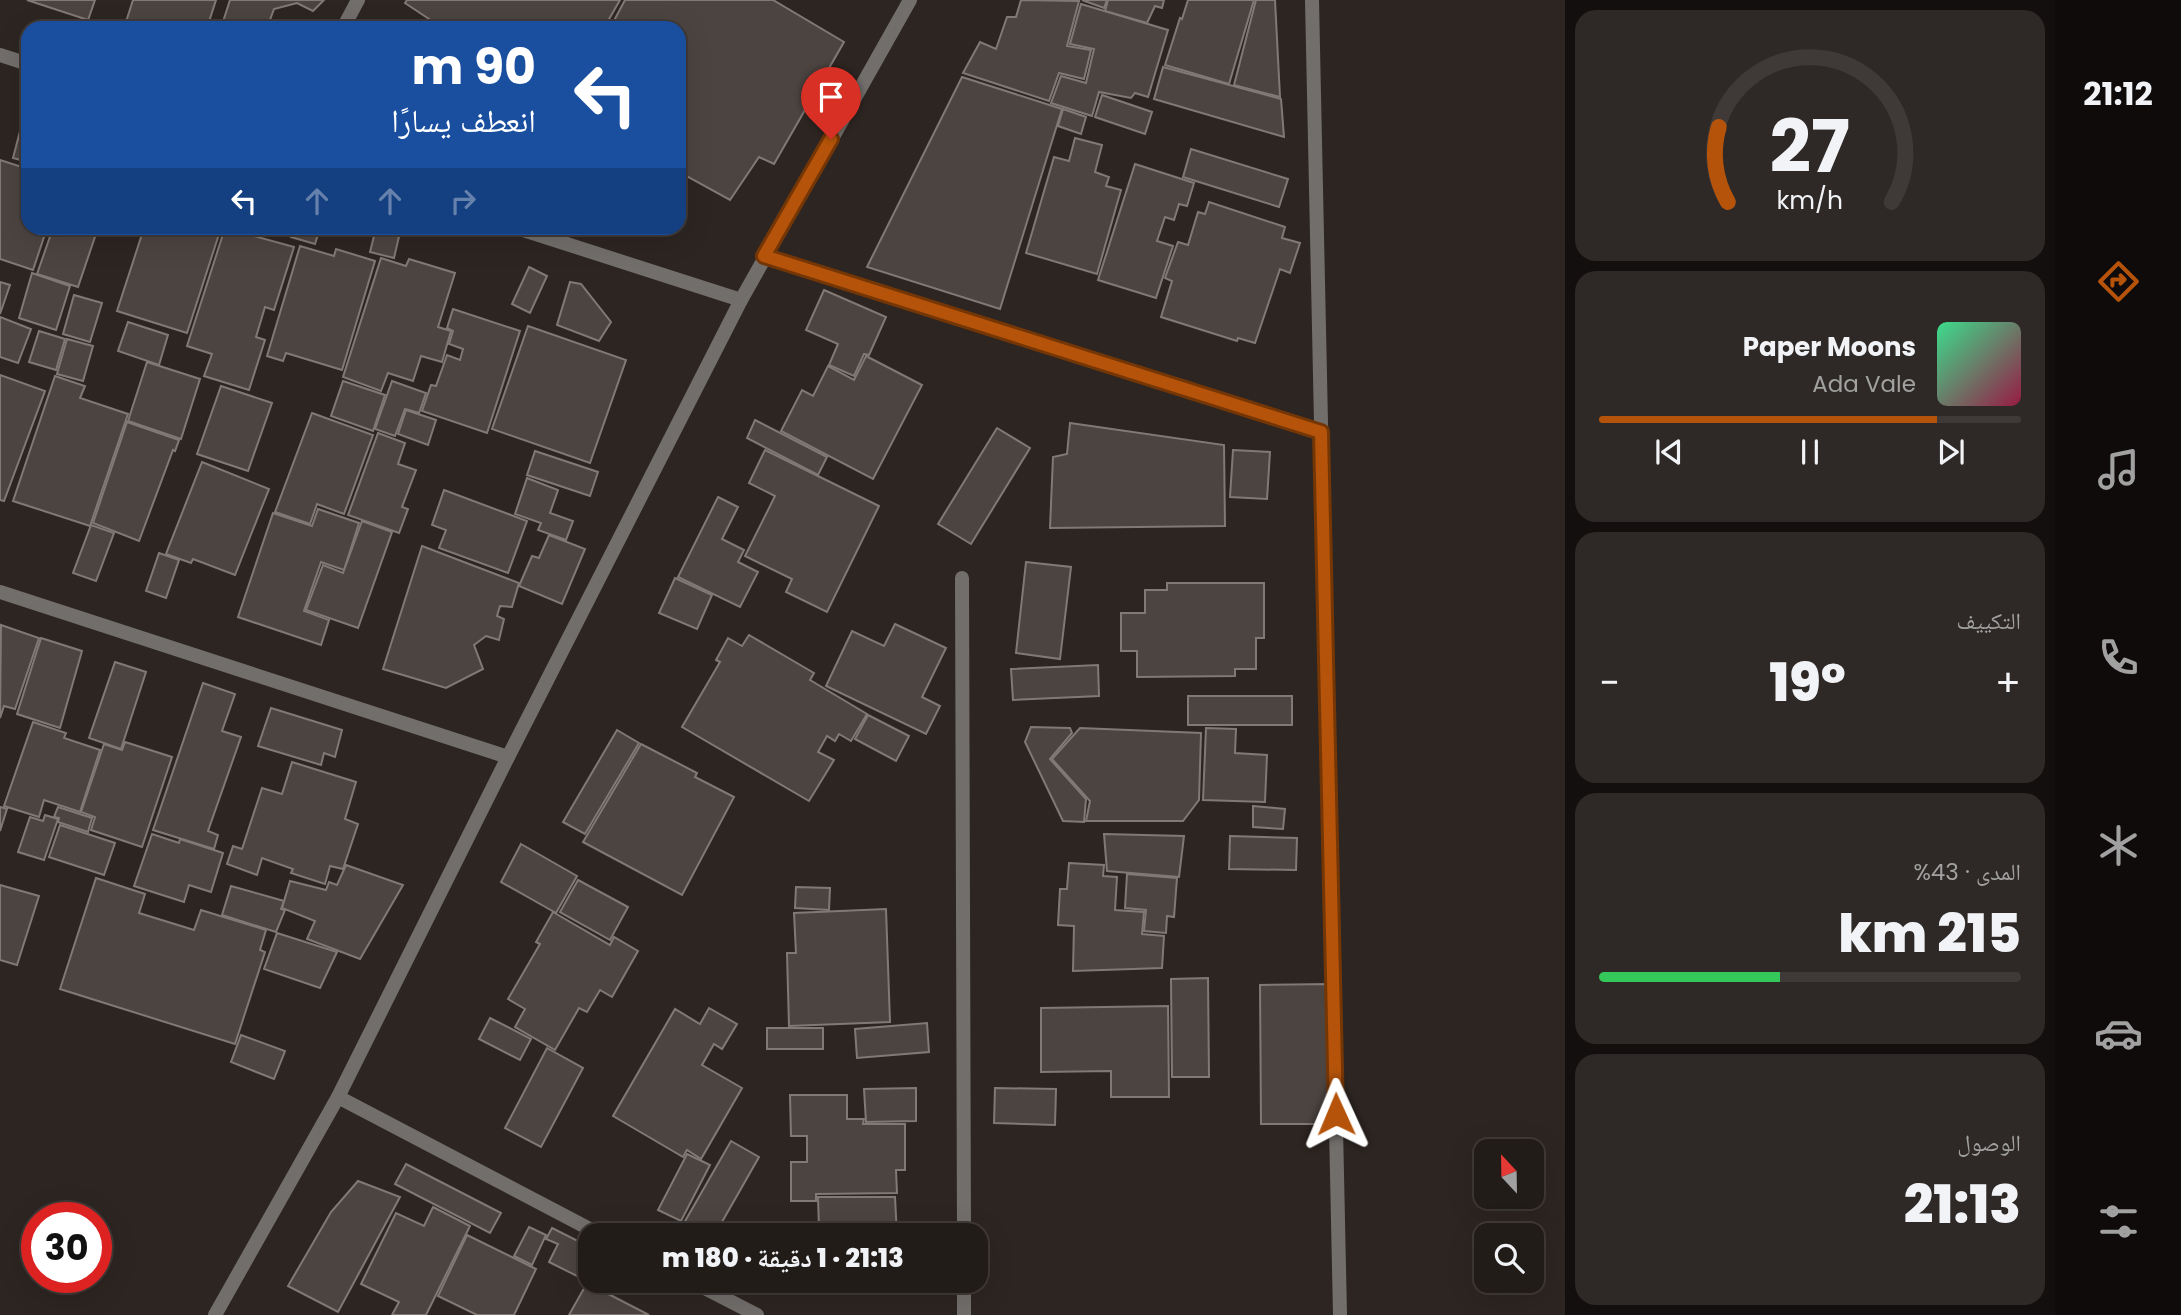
<!DOCTYPE html>
<html lang="ar">
<meta charset="utf-8">
<style>
body{margin:0;font-family:Poppins,"Noto Naskh Arabic",sans-serif;background:#2e2926;color:#f1f3f6;direction:rtl;height:100vh;display:flex;flex-direction:column;font-size:26px;white-space:nowrap}
*{box-sizing:border-box;margin:0}
p{font-size:23px;color:#a2a1a2}
.icon{flex:none;width:38px;height:38px;fill:none;stroke:currentColor;stroke-width:2;stroke-linecap:round;stroke-linejoin:round}
.map{position:relative;flex:1;overflow:hidden;direction:ltr}
.side{display:flex;flex-direction:column;gap:10px;padding:10px;background:#130f0e;width:490px}
.side>*{flex:none}
.guide{position:absolute;left:21px;top:21px;width:665px;height:214px;border-radius:21px;box-shadow:0 7px 28px #0002,0 0 0 2px #3f3a38;direction:rtl;background:#1a4fa0;color:#fff;overflow:hidden}
.needle{width:46px;rotate:338deg}
.controls{position:absolute;left:1474px;top:1139px;display:grid;gap:14px}
.controls a{display:grid;place-items:center;width:70px;height:70px;border-radius:14px;background:#221c19;box-shadow:0 7px 28px #0002,0 0 0 2px #3f3a38;font-size:35px}
.speed{position:absolute;left:21px;top:1202px;display:flex;gap:14px;font-size:35px;font-weight:700;text-align:center}
.speed>*{display:grid;place-content:center;width:91px;height:91px;border-radius:50%;background:#221c19;box-shadow:0 7px 28px #0002,0 0 0 2px #3f3a38;line-height:1}
.speed .limit{border:10px solid #d22;background:#fff;color:#111}
.pin{position:absolute;display:grid;place-items:center;width:60px;height:60px;color:#fff;margin:-72px -30px;border-radius:50% 50% 50% 0;rotate:-45deg;box-shadow:0 0 7px #0007}
.pin .icon{rotate:45deg}
.me{position:absolute;width:77px;margin:-38px;rotate:359deg;stroke-linejoin:round;filter:drop-shadow(0 0 5px #0008)}
.turn{display:flex;align-items:center;gap:24px;height:147px;padding:0 35px;font-size:32px}
.turn .icon{width:91px;height:91px;stroke-width:2.5}
.turn b{display:block;font-size:49px;line-height:60px}
.lanes{display:flex;align-items:center;height:66px;padding:0 35px;background:#0003;justify-content:center;gap:35px;direction:ltr}
.lanes .off{opacity:.35}
.big{font-size:52px;font-weight:800;line-height:1.1}
.side .tile{flex:1;display:flex;flex-direction:column;justify-content:center;gap:10px;min-width:0;padding:0 24px;border-radius:21px;background:#2e2926}
.side .dial{align-items:center;gap:0}
.dial svg{height:182px;overflow:visible;fill:none;stroke:#3f3a38;stroke-width:7;stroke-linecap:round;text-anchor:middle}
.dial text{fill:#f1f3f6;stroke:none}
.song{display:flex;align-items:center;gap:21px}
.cover{width:84px;height:84px;border-radius:10px;background:linear-gradient(135deg,hsl(150 70% 55%),hsl(340 70% 35%))}
.played{height:7px;border-radius:4px;background:linear-gradient(90deg,#b45309 80%,#3f3a38 80%)}
.keys{display:flex;justify-content:space-around;direction:ltr}
.heat{display:flex;justify-content:space-between;align-items:center;font-size:38px;direction:ltr}
.charge{height:10px;border-radius:5px;background:linear-gradient(90deg,#34c759 43%,#3f3a38 0)}
.trip{position:absolute;left:578px;top:1223px;width:410px;height:70px;border-radius:21px;background:#221c19;box-shadow:0 7px 28px #0002,0 0 0 2px #3f3a38;font-weight:800;line-height:70px;text-align:center;direction:rtl}
main{display:flex;flex:1;min-height:0}
.tab-bar{display:flex;flex-direction:column;width:126px;justify-content:space-around;align-items:center;background:#0e0b0a;color:#a2a1a2}
.tab-bar .icon{width:49px;height:49px}
.tab-bar .on{color:#b45309}
.tab-bar b{font-size:32px;color:#f1f3f6}
.map>svg:first-child{display:block}
.building{fill:#4c4440;stroke:#827974;stroke-width:2}
.lines{fill:none;stroke-linecap:round;stroke-linejoin:round}
.minor{stroke:#726e6c;stroke-width:14}
.route-casing{stroke:#753606;stroke-width:18}
.route{stroke:#b45309;stroke-width:12}
</style>
<main>
<nav class="tab-bar">
<b>21:12</b>
<svg class="icon on" aria-label="directions" viewBox="0 0 24 24"><path d="M12 3l9 9-9 9-9-9zM9 14v-3h6M13 9l2 2-2 2"/></svg>
<svg class="icon" aria-label="music" viewBox="0 0 24 24"><path d="M9 18V5l10-2v13"/><circle cx="6" cy="18" r="3"/><circle cx="16" cy="16" r="3"/></svg>
<svg class="icon" aria-label="phone" viewBox="0 0 24 24"><path d="M5 4h4l2 5-3 2q2 4 5 5l2-3 5 2v4C11 20 4 13 5 4z"/></svg>
<svg class="icon" aria-label="climate" viewBox="0 0 24 24"><path d="M12 3v18M4 7l16 10M4 17L20 7"/></svg>
<svg class="icon" aria-label="car" viewBox="0 0 24 24"><path d="M5 17H2v-5l4-1 3-4h7l3 4 3 1v5h-3M9 17h6M6 11h13"/><circle cx="7" cy="17" r="2"/><circle cx="17" cy="17" r="2"/></svg>
<svg class="icon" aria-label="filters" viewBox="0 0 24 24"><path d="M4 7h16M4 17h16"/><circle cx="9" cy="7" r="2"/><circle cx="15" cy="17" r="2"/></svg>
</nav>
<section class="side">
<div class="tile dial"><svg viewBox="0 0 100 80">
<path d="M14 69A42 42 0 1 1 86 69"/>
<path d="M14 69A42 42 0 0 1 10 36" stroke="#b45309"/>
<text x="50" y="56" font-size="32" font-weight="700">27</text>
<text x="50" y="72" font-size="11">km/h</text>
</svg></div>
<div class="tile">
<div class="song"><i class="cover"></i><div><b>Paper Moons</b><p>Ada Vale</p></div></div>
<div class="played"></div>
<div class="keys"><svg class="icon" aria-label="previous" viewBox="0 0 24 24"><path d="M18 5L8 12l10 7zM5 5v14"/></svg><svg class="icon" aria-label="pause" viewBox="0 0 24 24"><path d="M8 5v14M16 5v14"/></svg><svg class="icon" aria-label="next" viewBox="0 0 24 24"><path d="M6 5l10 7-10 7zM19 5v14"/></svg></div>
</div>
<div class="tile"><p>التكييف</p>
<div class="heat"><a>−</a><b class="big">19°</b><a>+</a></div>
</div>
<div class="tile"><p>المدى · 43%</p><b class="big">215 km</b><div class="charge"></div></div>
<div class="tile"><p>الوصول</p><b class="big">21:13</b></div>
</section>
<div class="map">
<svg width="1565" height="1315" viewBox="0 0 1565 1315">
<rect width="100%" height="100%" fill="#2d2521"/>
<g class="building">
<polygon points="27,0 95,0 88,20"/>
<polygon points="133,0 216,0 207,28 124,28"/>
<polygon points="230,0 324,0 313,11 297,3 274,9 267,28 221,28"/>
<polygon points="407,0 620,0 604,28 436,28 438,25 405,3"/>
<polygon points="625,0 773,0 844,42 774,164 759,157 730,200 679,172 679,28 610,28"/>
<polygon points="1021,0 1079,1 1067,46 1091,50 1084,79 1059,73 1049,101 963,73 980,42 996,49 1007,17 1016,17"/>
<polygon points="1082,0 1107,0 1104,8"/>
<polygon points="1108,0 1164,0 1162,8 1155,6 1147,23 1105,11"/>
<polygon points="1188,0 1254,0 1229,84 1165,65 1180,18 1182,19"/>
<polygon points="1256,0 1275,0 1280,97 1234,85"/>
<polygon points="1081,4 1168,30 1148,97 1135,93 1131,98 1099,92 1092,116 1051,103 1061,76 1086,83 1094,49 1070,44"/>
<polygon points="1163,67 1281,99 1284,137 1154,99"/>
<polygon points="962,77 1062,109 1000,309 867,267"/>
<polygon points="1102,95 1152,112 1145,134 1095,117"/>
<polygon points="1063,109 1086,117 1081,134 1058,126"/>
<polygon points="24,116 28,117 28,162 13,158"/>
<polygon points="1075,138 1102,145 1095,172 1109,177 1106,186 1121,190 1097,274 1026,253 1054,157 1069,161"/>
<polygon points="1191,149 1288,179 1279,207 1183,177"/>
<polygon points="0,160 28,169 28,228 47,228 33,270 0,259"/>
<polygon points="1135,164 1194,183 1187,206 1179,204 1174,220 1165,217 1157,241 1173,246 1156,298 1098,280"/>
<polygon points="1209,202 1285,227 1282,238 1300,243 1290,273 1280,269 1255,343 1238,338 1237,341 1161,317 1172,281 1165,278 1178,242 1188,245 1198,212 1205,214"/>
<polygon points="53,228 98,228 78,287 37,274"/>
<polygon points="144,228 221,228 187,333 117,311"/>
<polygon points="225,228 294,247 274,310 265,307 256,337 265,340 249,390 204,376 212,354 187,346"/>
<polygon points="294,228 320,228 315,244 291,237"/>
<polygon points="376,228 401,228 394,258 370,252"/>
<polygon points="300,246 334,256 336,249 375,261 342,370 286,353 283,361 267,356"/>
<polygon points="381,258 406,266 409,259 455,273 438,327 451,331 442,362 421,356 413,381 388,373 381,391 343,377"/>
<polygon points="529,267 547,276 530,313 512,304"/>
<polygon points="32,273 70,286 56,330 19,318"/>
<polygon points="0,282 10,285 0,314"/>
<polygon points="570,282 581,284 611,322 599,341 557,325"/>
<polygon points="824,290 886,317 869,355 864,354 854,376 829,365 838,344 806,330"/>
<polygon points="74,295 102,303 90,342 63,334"/>
<polygon points="453,309 520,331 487,433 422,411 431,385 436,386 447,355 460,360 463,349 449,344 453,331 447,328"/>
<polygon points="0,317 31,329 18,363 0,357"/>
<polygon points="128,322 168,335 159,365 118,351"/>
<polygon points="528,326 626,360 590,463 492,429"/>
<polygon points="39,331 65,339 56,370 29,362"/>
<polygon points="67,339 93,346 83,381 57,374"/>
<polygon points="866,356 922,385 873,479 781,431 802,390 813,396 828,366 854,380"/>
<polygon points="147,362 200,379 181,439 128,421"/>
<polygon points="0,375 45,391 4,501 0,500"/>
<polygon points="55,376 85,386 80,398 128,414 90,526 13,501"/>
<polygon points="343,381 385,395 373,431 331,416"/>
<polygon points="392,381 426,393 419,413 405,409 395,436 375,429"/>
<polygon points="221,386 272,403 248,471 197,454"/>
<polygon points="406,410 436,420 428,445 398,434"/>
<polygon points="312,413 373,435 344,514 317,504 310,524 275,512"/>
<polygon points="755,420 827,457 818,475 747,438"/>
<polygon points="127,422 179,440 175,451 173,450 139,541 93,523"/>
<polygon points="1070,423 1224,445 1225,526 1050,528 1053,457 1067,454"/>
<polygon points="997,428 1030,448 971,544 938,524"/>
<polygon points="378,433 405,443 398,464 416,470 402,507 408,509 399,533 348,515"/>
<polygon points="765,450 879,506 827,612 786,592 792,579 745,556 775,496 749,483"/>
<polygon points="1233,450 1270,452 1267,499 1230,497"/>
<polygon points="535,451 598,472 590,496 527,475"/>
<polygon points="202,462 269,489 235,575 193,559 191,563 166,554"/>
<polygon points="527,478 558,490 550,513 573,521 566,540 538,530 541,523 515,514"/>
<polygon points="444,490 527,521 508,573 439,548 446,530 432,525"/>
<polygon points="718,497 738,507 722,539 744,550 738,562 758,572 740,607 678,577"/>
<polygon points="318,509 359,523 344,570 321,562 304,611 329,620 321,645 238,617 273,513 312,526"/>
<polygon points="362,521 392,532 358,628 306,610 323,565 343,573"/>
<polygon points="91,525 114,533 96,581 73,573"/>
<polygon points="549,535 585,549 562,604 519,586 532,556 539,558"/>
<polygon points="422,546 519,583 512,607 500,606 497,616 504,619 499,640 486,636 474,645 483,669 446,688 383,669"/>
<polygon points="159,553 179,560 166,598 146,591"/>
<polygon points="1026,562 1071,567 1060,659 1016,653"/>
<polygon points="675,578 712,595 697,629 659,613"/>
<polygon points="1167,583 1264,583 1264,638 1256,638 1256,669 1235,669 1235,676 1137,677 1137,651 1121,651 1121,613 1145,613 1145,590 1167,590"/>
<polygon points="895,624 946,648 922,697 940,706 926,734 826,686 852,631 884,646"/>
<polygon points="1,625 39,638 15,709 4,706 0,718"/>
<polygon points="749,635 814,673 810,680 867,714 851,741 839,734 835,741 827,736 818,752 834,760 809,801 682,727 720,662 716,660 728,638 742,646"/>
<polygon points="41,638 82,651 60,728 17,714"/>
<polygon points="115,662 146,672 121,749 89,738"/>
<polygon points="1098,665 1099,696 1013,700 1011,669"/>
<polygon points="203,683 235,694 222,731 241,737 208,831 218,835 214,849 153,830"/>
<rect x="1188" y="696" width="104" height="29"/>
<polygon points="271,708 342,730 335,757 324,753 321,765 258,746"/>
<polygon points="868,715 909,736 896,761 855,739"/>
<polygon points="33,722 66,733 64,738 100,750 80,812 44,800 39,817 4,806"/>
<polygon points="1031,727 1070,728 1072,733 1050,759 1086,799 1084,822 1063,821 1025,742"/>
<polygon points="1080,728 1201,733 1199,800 1183,821 1086,821 1090,801 1052,759"/>
<polygon points="1206,728 1236,729 1235,753 1267,755 1265,802 1203,800"/>
<polygon points="617,730 639,743 585,834 563,822"/>
<polygon points="125,742 172,757 142,847 91,830 95,817 81,812 104,744 122,750"/>
<polygon points="641,744 697,773 695,777 734,797 682,895 583,842"/>
<polygon points="292,762 356,782 345,819 358,824 343,869 330,866 325,884 291,873 293,869 262,858 257,875 227,864 233,846 242,849 262,788 282,794"/>
<polygon points="1253,806 1285,809 1283,829 1253,827"/>
<polygon points="0,807 7,809 0,831"/>
<polygon points="58,807 92,818 88,832 58,822 59,818 54,817"/>
<polygon points="45,815 58,819 44,860 18,852 30,817 43,821"/>
<polygon points="60,825 115,843 104,875 49,857"/>
<polygon points="152,834 179,843 180,839 223,853 211,892 189,885 184,902 134,886"/>
<polygon points="1104,834 1184,836 1179,877 1107,871"/>
<polygon points="1230,836 1297,838 1296,870 1229,869"/>
<polygon points="521,844 577,876 556,913 501,882"/>
<polygon points="1069,863 1104,865 1103,876 1117,877 1115,910 1144,912 1142,934 1164,936 1162,968 1073,971 1074,926 1058,925 1060,889 1067,889"/>
<polygon points="346,865 403,885 360,959 307,939 315,921 282,908 290,881 326,890 329,882 337,885"/>
<polygon points="1127,874 1177,878 1174,917 1167,916 1166,933 1144,931 1146,910 1125,908"/>
<polygon points="96,878 145,894 139,913 194,930 201,910 266,930 260,950 265,952 235,1044 60,989"/>
<polygon points="578,880 628,907 610,940 560,912"/>
<polygon points="0,885 39,896 17,965 0,960"/>
<polygon points="231,886 284,901 281,909 285,910 276,932 222,915"/>
<polygon points="796,887 830,888 829,910 795,908"/>
<polygon points="886,909 890,1022 789,1026 787,953 796,953 794,913"/>
<polygon points="553,912 610,945 614,937 638,951 612,997 600,990 587,1012 579,1008 555,1050 515,1027 525,1009 508,999 540,944 536,942"/>
<polygon points="277,933 337,952 320,988 264,969"/>
<polygon points="1208,978 1209,1077 1172,1077 1171,979"/>
<polygon points="1331,984 1331,1124 1261,1124 1260,985"/>
<polygon points="1168,1006 1169,1097 1111,1097 1111,1071 1041,1072 1041,1008"/>
<polygon points="709,1008 737,1024 722,1049 714,1044 702,1065 742,1088 701,1159 687,1150 683,1157 613,1116 675,1009 700,1024"/>
<polygon points="490,1018 531,1039 520,1060 479,1039"/>
<polygon points="927,1023 929,1052 857,1058 855,1029"/>
<rect x="767" y="1028" width="56" height="21"/>
<polygon points="241,1035 285,1051 274,1079 231,1062"/>
<polygon points="547,1048 583,1068 541,1147 505,1128"/>
<polygon points="916,1088 916,1121 866,1122 864,1089"/>
<polygon points="995,1088 1056,1089 1055,1125 994,1123"/>
<polygon points="790,1095 847,1095 847,1119 864,1119 863,1124 905,1124 905,1170 896,1170 897,1193 816,1194 816,1201 791,1201 791,1162 807,1162 807,1136 791,1136"/>
<polygon points="731,1141 759,1157 714,1236 705,1236 684,1223"/>
<polygon points="687,1154 710,1165 681,1221 658,1210"/>
<polygon points="406,1164 501,1213 490,1233 395,1184"/>
<polygon points="358,1181 400,1197 338,1312 288,1286 331,1212"/>
<polygon points="818,1197 895,1197 897,1236 809,1236 808,1231 819,1229"/>
<polygon points="433,1207 470,1226 426,1315 392,1315 399,1302 361,1284 396,1213 424,1226"/>
<polygon points="529,1227 546,1235 532,1265 514,1256"/>
<polygon points="552,1228 590,1247 590,1281 644,1281 638,1293 618,1283 613,1294 549,1262 558,1244 546,1239"/>
<polygon points="467,1235 536,1269 514,1315 477,1315 438,1296"/>
<polygon points="857,1281 883,1281 877,1291 871,1292"/>
<polygon points="587,1283 649,1315 569,1315"/>
</g>
<g class="lines">
<g class="minor">
<polyline points="1312,0 1340,1315"/>
<polyline points="343,28 358,0"/>
<polyline points="0,55 28,64"/>
<polyline points="517,228 741,300"/>
<polyline points="764,256 1322,431"/>
<polyline points="962,578 964,1236"/>
<polyline points="0,592 508,757"/>
<polyline points="338,1097 603,1236"/>
<polyline points="691,1281 757,1315"/>
<polyline points="964,1281 964,1315"/>
<polyline points="215,1315 338,1097 508,757 741,300 910,0"/>
</g>
</g>
<g class="lines">
<g class="route-casing">
<polyline id="route" points="831,139 764,256 1321,432 1336,1114"/>
</g>
<use href="#route" class="route"/>
</g>
</svg>
<div class="controls">
<a><svg class="needle" viewBox="-14 -14 28 28"><path d="M0-13l5 13h-10z" fill="#e53935"/><path d="M0 13l5-13h-10z" fill="#a2a1a2"/></svg></a>
<a><svg class="icon" aria-label="search" viewBox="0 0 24 24"><circle cx="10" cy="10" r="6"/><path d="M15 15l6 6"/></svg></a>
</div>
<div class="speed"><div class="limit">30</div></div>
<div class="pin" style="left:831px;top:139px;background:#d93025"><svg class="icon" aria-label="arrive" viewBox="0 0 24 24"><path d="M6 21V4h12l-3 4 3 4H6"/></svg></div>
<svg class="me" style="left:1336px;top:1114px" viewBox="-20 -20 40 40"><path d="M0-17L14 15 0 8-14 15z" fill="#b45309" stroke="#fff" stroke-width="4"/></svg>
<div class="trip">21:13 · 1 دقيقة · 180 m</div>
<div class="guide">
<div class="turn"><svg class="icon" aria-label="left" viewBox="0 0 24 24"><path d="M17 20v-9H6M10 6l-5 5 5 5"/></svg><div><b>90 m</b>انعطف يسارًا</div></div>
<div class="lanes"><svg class="icon" aria-label="left" viewBox="0 0 24 24"><path d="M17 20v-9H6M10 6l-5 5 5 5"/></svg><svg class="icon off" aria-label="ahead" viewBox="0 0 24 24"><path d="M12 20V5M6 11l6-6 6 6"/></svg><svg class="icon off" aria-label="ahead" viewBox="0 0 24 24"><path d="M12 20V5M6 11l6-6 6 6"/></svg><svg class="icon off" aria-label="right" viewBox="0 0 24 24"><path d="M7 20v-9h11M14 6l5 5-5 5"/></svg></div>
</div>
</div>
</main>
